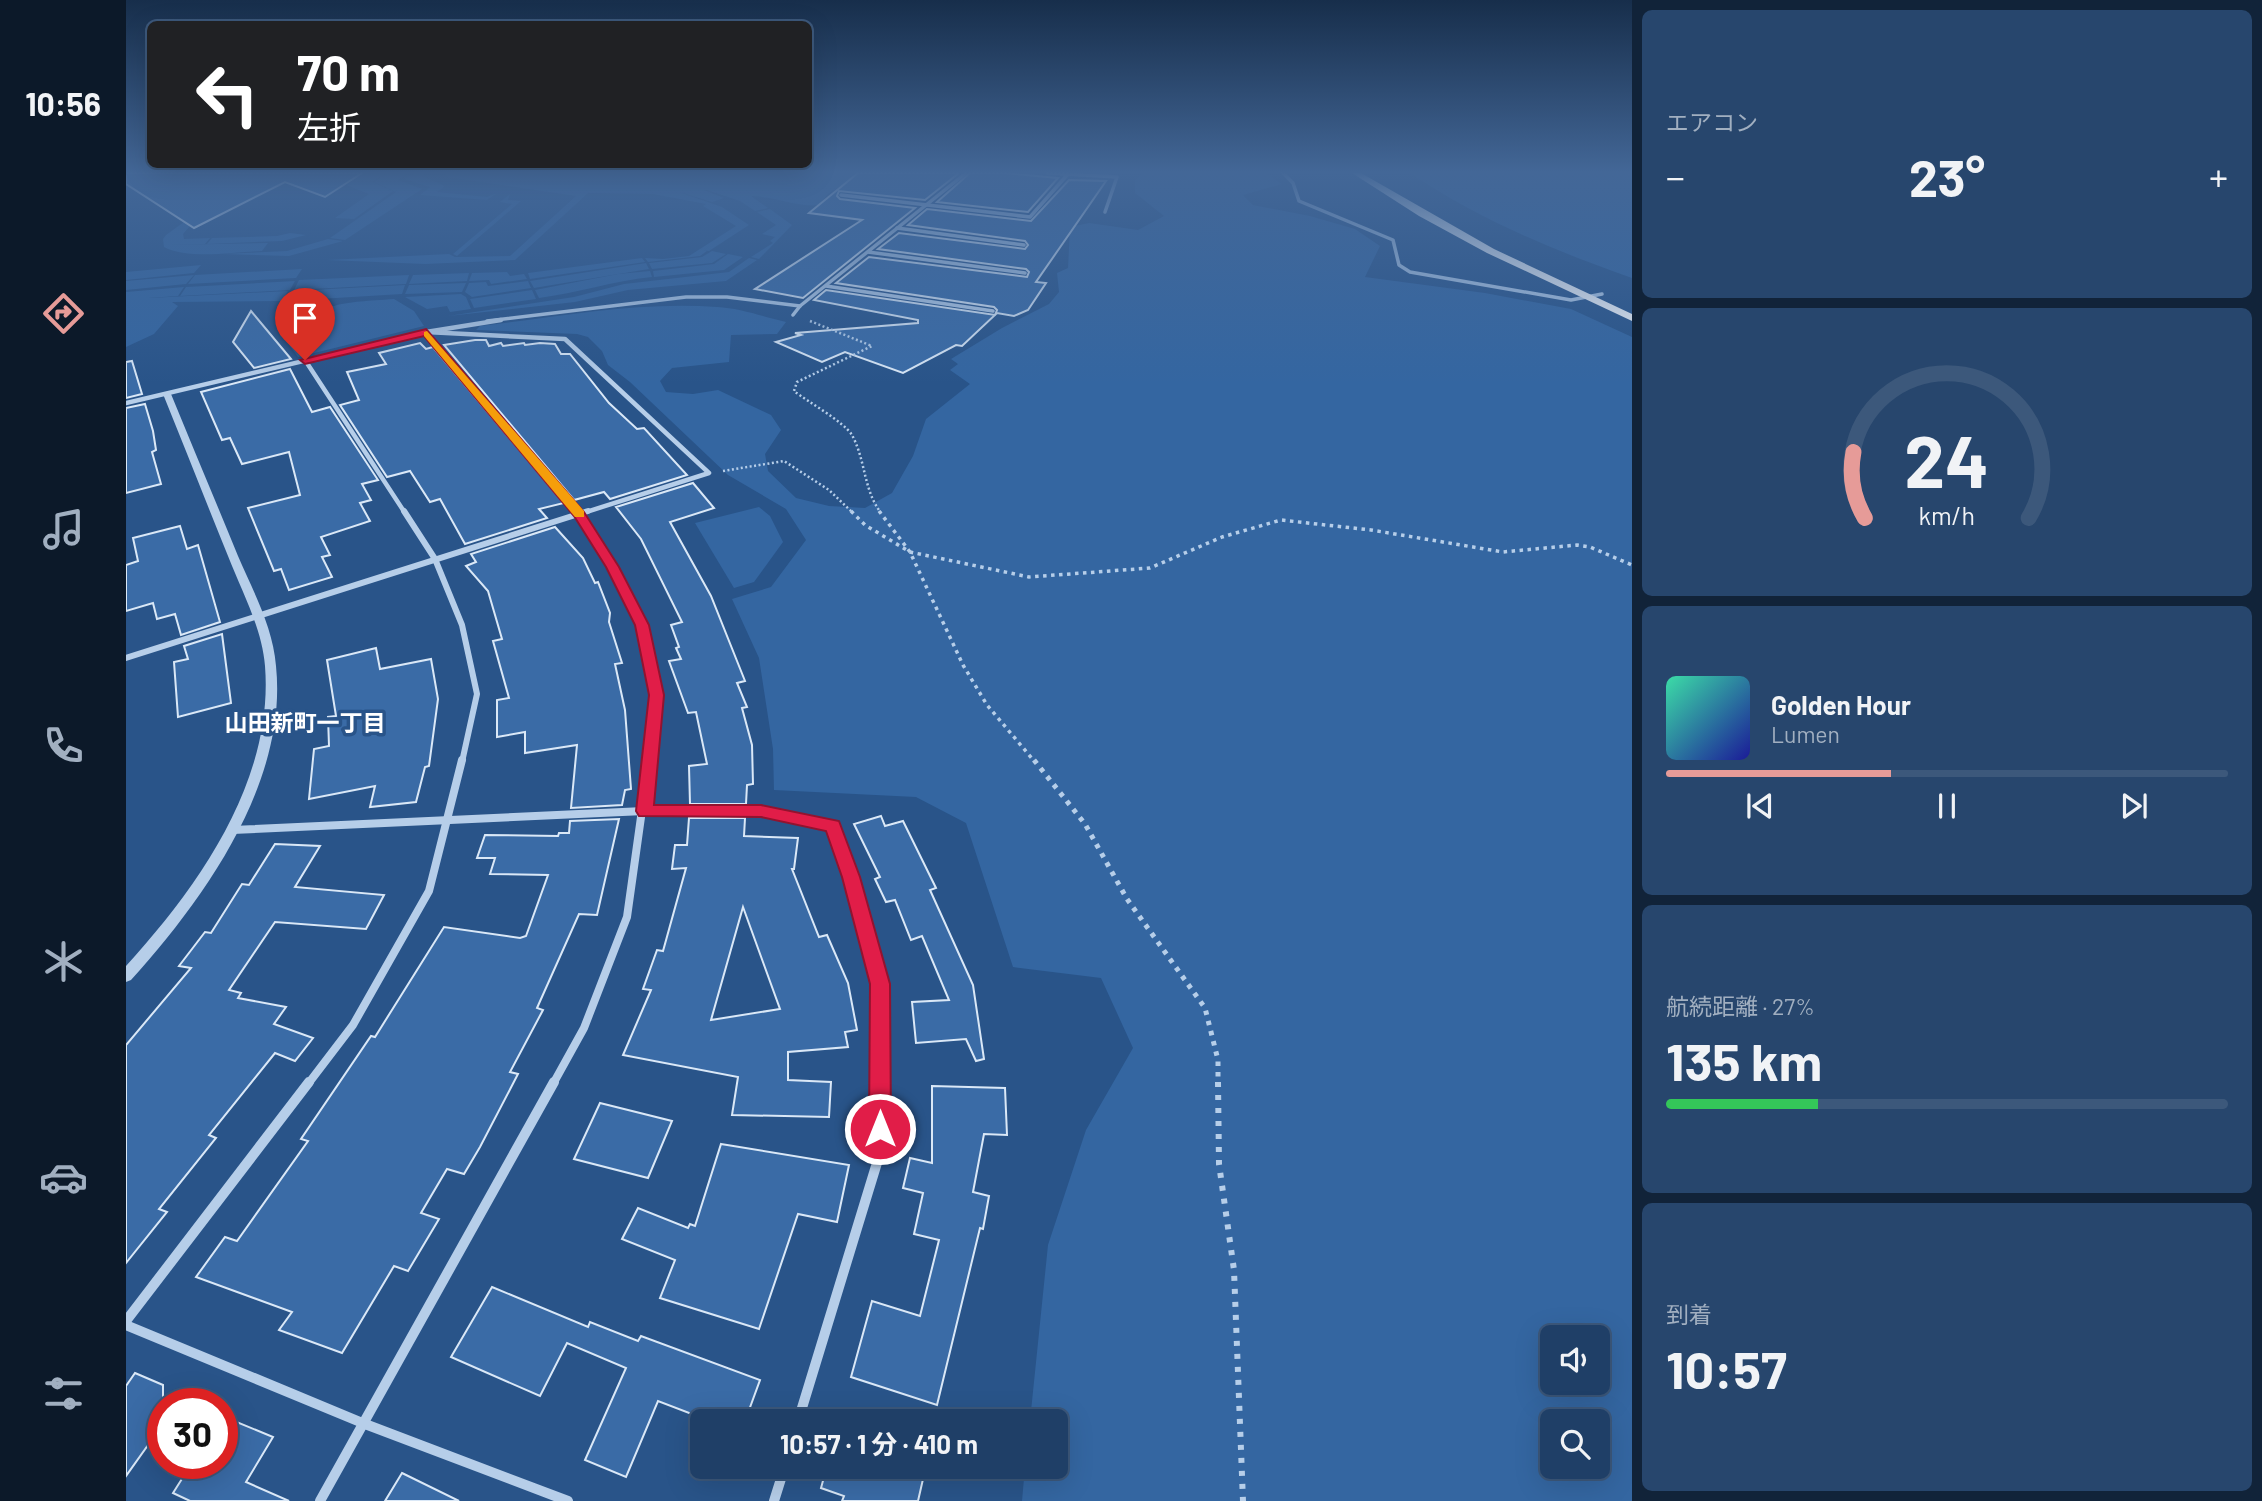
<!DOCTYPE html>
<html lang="ja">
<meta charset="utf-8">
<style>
body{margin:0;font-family:Barlow,"Noto Sans JP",sans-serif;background:#27466d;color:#f1f3f6;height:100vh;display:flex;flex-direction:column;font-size:26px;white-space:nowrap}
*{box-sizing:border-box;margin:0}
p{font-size:23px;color:#a1afc0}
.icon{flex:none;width:38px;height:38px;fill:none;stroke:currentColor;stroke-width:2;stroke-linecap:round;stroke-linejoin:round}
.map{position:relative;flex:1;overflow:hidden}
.side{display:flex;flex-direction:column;gap:10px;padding:10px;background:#112339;width:630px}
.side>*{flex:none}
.guide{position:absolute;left:21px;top:21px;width:665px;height:147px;border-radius:10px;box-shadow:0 7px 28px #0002,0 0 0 2px #3c587b;background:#202124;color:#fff;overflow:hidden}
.buttons{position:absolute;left:1414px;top:1325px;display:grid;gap:14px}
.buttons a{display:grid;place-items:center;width:70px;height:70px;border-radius:10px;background:#1f3f67;box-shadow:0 7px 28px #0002,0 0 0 2px #3c587b;font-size:35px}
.speed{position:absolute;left:21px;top:1388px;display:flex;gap:14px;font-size:35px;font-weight:700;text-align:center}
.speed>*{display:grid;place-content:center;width:91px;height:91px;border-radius:50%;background:#1f3f67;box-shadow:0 7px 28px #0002,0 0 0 2px #3c587b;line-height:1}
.speed .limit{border:10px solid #d22;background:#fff;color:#111}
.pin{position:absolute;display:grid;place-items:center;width:60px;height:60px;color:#fff;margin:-72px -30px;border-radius:50% 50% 50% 0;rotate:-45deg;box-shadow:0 0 7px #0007}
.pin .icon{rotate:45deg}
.me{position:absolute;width:77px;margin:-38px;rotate:0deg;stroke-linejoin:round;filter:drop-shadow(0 0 5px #0008)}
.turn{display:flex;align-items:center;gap:24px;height:147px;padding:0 35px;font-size:32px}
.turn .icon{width:91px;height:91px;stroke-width:2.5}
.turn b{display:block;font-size:49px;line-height:60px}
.big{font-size:52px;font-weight:700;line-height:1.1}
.side .card{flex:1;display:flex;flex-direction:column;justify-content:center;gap:10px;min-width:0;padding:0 24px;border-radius:10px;background:#27466d}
.side .dial{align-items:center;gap:0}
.dial svg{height:182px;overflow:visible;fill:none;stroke:#3c587b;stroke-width:7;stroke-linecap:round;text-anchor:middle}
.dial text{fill:#f1f3f6;stroke:none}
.song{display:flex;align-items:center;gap:21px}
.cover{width:84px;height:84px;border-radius:10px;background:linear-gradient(135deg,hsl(160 70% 55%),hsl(240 70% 35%))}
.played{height:7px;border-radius:4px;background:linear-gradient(90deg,#e69b98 40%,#3c587b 40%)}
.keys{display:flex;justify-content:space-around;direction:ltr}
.heat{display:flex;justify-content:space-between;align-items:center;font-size:38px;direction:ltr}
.charge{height:10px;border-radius:5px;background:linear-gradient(90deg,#34c759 27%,#3c587b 0)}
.trip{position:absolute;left:564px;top:1409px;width:378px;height:70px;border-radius:10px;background:#1f3f67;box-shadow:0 7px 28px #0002,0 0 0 2px #3c587b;font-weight:700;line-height:70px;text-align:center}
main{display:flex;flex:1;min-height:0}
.menu{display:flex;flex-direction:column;width:126px;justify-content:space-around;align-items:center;background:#0c1929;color:#a1afc0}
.menu .icon{width:49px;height:49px}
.menu .current{color:#e69b98}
.menu b{font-size:32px;color:#f1f3f6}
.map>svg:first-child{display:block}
.green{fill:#3466a1;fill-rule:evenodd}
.building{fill:#3a6ba6;stroke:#dae8f7;stroke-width:2;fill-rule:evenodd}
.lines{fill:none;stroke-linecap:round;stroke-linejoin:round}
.path-far3{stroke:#b6cee9;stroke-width:2.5;stroke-dasharray:2 2.5;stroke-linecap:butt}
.path-far2{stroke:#b6cee9;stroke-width:3.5;stroke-dasharray:3.5 4.5;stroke-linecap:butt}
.path-far1{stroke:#b6cee9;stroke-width:5;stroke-dasharray:4.5 6;stroke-linecap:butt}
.path{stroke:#b6cee9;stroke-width:6;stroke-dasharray:5 8;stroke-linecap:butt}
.minor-far4{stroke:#b6cee9;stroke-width:3.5}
.minor-far3{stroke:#b6cee9;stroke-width:4.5}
.minor-far2{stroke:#b6cee9;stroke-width:6}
.minor-far1{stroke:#b6cee9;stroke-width:8}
.minor{stroke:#b6cee9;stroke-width:10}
.tertiary{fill:#b6cee9;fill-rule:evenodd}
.primary{fill:#f9fbfe;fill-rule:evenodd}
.route{fill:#e11d48;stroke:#92132f;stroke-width:2}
.slow{fill:#f59e0b}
.labels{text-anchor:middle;stroke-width:7;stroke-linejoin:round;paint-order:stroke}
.neighbourhood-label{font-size:23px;font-weight:bold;fill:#fff;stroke:#295489}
</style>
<main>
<nav class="menu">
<b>10:56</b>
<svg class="icon current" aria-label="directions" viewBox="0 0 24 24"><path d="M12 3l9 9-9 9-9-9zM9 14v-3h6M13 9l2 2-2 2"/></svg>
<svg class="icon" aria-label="music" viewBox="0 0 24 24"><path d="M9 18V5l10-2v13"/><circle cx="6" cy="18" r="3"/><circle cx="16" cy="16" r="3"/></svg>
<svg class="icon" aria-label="phone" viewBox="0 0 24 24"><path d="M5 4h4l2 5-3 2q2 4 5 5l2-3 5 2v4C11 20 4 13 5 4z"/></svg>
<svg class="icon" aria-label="climate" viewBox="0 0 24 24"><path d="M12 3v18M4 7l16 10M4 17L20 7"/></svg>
<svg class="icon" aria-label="car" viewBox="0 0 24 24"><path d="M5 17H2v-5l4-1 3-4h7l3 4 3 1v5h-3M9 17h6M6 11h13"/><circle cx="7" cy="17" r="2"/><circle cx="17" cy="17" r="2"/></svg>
<svg class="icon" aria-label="filters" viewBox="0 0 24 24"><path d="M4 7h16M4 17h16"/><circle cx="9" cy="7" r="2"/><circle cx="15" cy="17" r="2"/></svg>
</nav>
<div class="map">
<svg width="1506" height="1501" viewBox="0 0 1506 1501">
<rect width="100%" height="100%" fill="#295489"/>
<g class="green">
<polygon points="239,173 259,173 246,182 267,191 228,219 209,218 243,194 220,185"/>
<polygon points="262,173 282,173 272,180 296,189 219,240 204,238 270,192 248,182"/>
<polygon points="289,173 300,173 295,176 317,185 318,187 311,192 361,197 371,193 361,200 294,195 304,187 278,179"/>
<path d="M317,173H735L702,194L692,205C677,208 645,196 625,196L642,208L629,211L614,201L581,190H578L598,198L586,202L550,191L596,207L623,225L583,251L577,250L581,251L574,256L522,262L519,258L537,259L563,256L610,226L577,206L580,204L527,194L462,193L389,260L299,264L201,260L323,254L329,257L384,256L450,196L321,177Z"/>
<path d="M1017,173H1139L1156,184L1117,195L1127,205L1184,216L1229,229L1254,246L1239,277L1359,293L1445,309L1506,337V1501H896L899,1467L929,1466V1421H904L922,1245L960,1130L1007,1048L975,978L887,967L840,823L790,797L648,790L647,749L633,658L606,599L645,587L680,540L660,509L602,475L504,382L482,365L476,351L462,337L451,334L350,330L354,326C432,317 513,301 591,307C614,308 638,317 660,322L651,334L605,335L603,362L546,368L534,381L540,392L567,394L592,390L645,415L655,430L639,454L642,471L670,498L703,506L739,508L766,493L787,456L800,419L844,384L824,370L832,364L825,359L876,328L923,304L933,292L931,273L942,268L944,227L963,223L1012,230L1038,216L1009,193V180ZM1426,1337H1472V1382H1426ZM1426,1421H1472V1466H1426Z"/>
<path d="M1284,173H1506V278C1429,251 1352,219 1284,173Z"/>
<polygon points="384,194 382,200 395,201 331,256 327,254 386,204 374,202"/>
<path d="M83,204L57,234L58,239L84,238L79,244L40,245L142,243L136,251C109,252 62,260 38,247L37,239L40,235Z"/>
<polygon points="644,209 666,225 633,259 625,257 647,243 644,241 649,237 636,234 650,225 631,212"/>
<polygon points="164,233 180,235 156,241 81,244 86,238 151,236"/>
<polygon points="202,239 217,241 163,256 96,254 161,251"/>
<polygon points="586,251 600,254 586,263 526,269 523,263 576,257"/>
<polygon points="602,254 617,257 598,270 528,277 527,271 588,264"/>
<polygon points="516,258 519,262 404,279 402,273"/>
<polygon points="623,258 631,260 600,281 502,290 449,302 322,316 448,297 498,284 603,272"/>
<polygon points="520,263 523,269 408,288 404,281"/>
<polygon points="75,265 68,273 0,280 0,272"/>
<polygon points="176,269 170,278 62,284 69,275"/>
<path d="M524,271L526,277C487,281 451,293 413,298L409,290L492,274Z"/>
<polygon points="381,272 384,276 398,274 401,279 365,284 363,280 343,281 346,273"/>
<polygon points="343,273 341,281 283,284 287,275"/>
<polygon points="68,275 60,284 0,290 0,281"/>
<polygon points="283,275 280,284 168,290 173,280"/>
<polygon points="169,281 164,290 54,296 60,287"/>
<polygon points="402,281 405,288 346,297 339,292 343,283 360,282 362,286"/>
<polygon points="340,283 336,292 279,294 283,285"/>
<polygon points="279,285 276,294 160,301 166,291"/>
<polygon points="58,287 52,296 23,298 162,291 156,301 46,302 52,306 28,334 0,347 0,292"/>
<polygon points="406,290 410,299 348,308 344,299"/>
<polygon points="335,294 340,297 345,309 324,312 321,306 301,309 279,297"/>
<path d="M268,299L288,311L298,326L172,357L159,339C197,300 216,303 268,299Z"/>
<polygon points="633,507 644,516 657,542 628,582 608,588 569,523"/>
</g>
<g class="building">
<polygon points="0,173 236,173 199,197 159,182 68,228 0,184"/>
<polygon points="732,173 833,173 799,200 713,191 711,196 714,199 789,208 677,298 629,289 736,220 683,213"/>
<polygon points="844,173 879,173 932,178 902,212 811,202"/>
<polygon points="943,180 980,181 910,282 920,283 902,310 888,316 871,313 836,346 830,345 777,373 719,352 696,362 650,342 675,335 669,333 792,323 792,320 688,300 700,290 869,315 871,310 868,307 710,283 743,257 901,277 903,272 900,269 752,249 773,233 899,249 902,245 899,241 782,225 801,209 905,221"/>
<polygon points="125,311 165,359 128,368 107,342"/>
<polygon points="349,340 360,340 363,346 375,343 377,346 398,343 399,345 414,343 429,344 435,354 444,354 483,403 511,429 518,428 561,475 484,499 478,492 448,500 318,345"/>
<polygon points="294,343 300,349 307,347 438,503 413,509 421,518 339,544 314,499 304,502 284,471 261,477 214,405 233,400 221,372 260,364 253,353"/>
<polygon points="6,361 16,394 0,398 0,362"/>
<polygon points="164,369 186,412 204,407 252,480 236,484 245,500 234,503 244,521 195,537 204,555 196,557 206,577 163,590 155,569 148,571 122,508 174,495 163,452 116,464 104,438 96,440 75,392"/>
<polygon points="19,404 27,431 30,450 26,452 35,484 0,493 0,408"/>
<polygon points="567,483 588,508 544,522 585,596 619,681 611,683 621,707 616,708 626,745 627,784 621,785 620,804 564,804 563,766 581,764 570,712 562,713 543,661 555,659 550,648 553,647 545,625 556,622 515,539 490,507"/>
<polygon points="54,526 61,549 72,545 94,622 55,635 49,614 31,619 27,603 0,611 0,565 12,561 7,538"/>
<polygon points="429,527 457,558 469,583 472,582 484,613 483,622 496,663 489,664 499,710 505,789 499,790 496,805 445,808 451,745 399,753 399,732 371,737 371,700 383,698 367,641 376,639 362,591 340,566 350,562 345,554"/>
<polygon points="96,634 105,703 52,717 48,662 62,659 58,646"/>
<polygon points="250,648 254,669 305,659 312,699 303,766 299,767 290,802 244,807 249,786 183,799 188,749 203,746 202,717 210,716 201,660"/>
<polygon points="755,816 759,826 777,821 810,888 804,890 847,985 858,1059 850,1061 840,1039 790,1043 786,1002 823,1000 796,936 785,940 769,900 760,902 749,879 754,877 728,824"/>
<path d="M563,818H619L618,836L672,838L668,869H666L693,937L701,935L722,983L731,1030L719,1032L722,1047L662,1052V1080L705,1082L703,1117L606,1115L612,1077L497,1055L525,990L517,989L531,950L537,951L560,868L546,869L549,845H561ZM617,907L654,1009L585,1020Z"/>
<polygon points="493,819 471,915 453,914 411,1008 417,1010 384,1072 392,1074 354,1147 338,1174 321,1169 295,1213 313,1219 282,1271 268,1266 216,1353 153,1330 166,1312 70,1277 99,1237 111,1241 182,1141 175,1139 245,1036 249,1037 318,927 394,938 400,936 422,875 364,874 369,858 351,858 359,835 432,836 433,833 443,833 444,821"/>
<polygon points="149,844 194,846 169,887 258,895 240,929 149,922 103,990 115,993 112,998 160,1007 148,1024 187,1038 169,1061 149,1053 83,1135 90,1138 33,1209 41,1212 0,1263 0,1045 65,968 53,966 79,932 85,933 116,884 123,885"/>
<polygon points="806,1086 879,1088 881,1135 858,1134 847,1192 863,1196 857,1229 854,1228 811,1405 725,1377 746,1301 794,1316 813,1240 788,1234 797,1193 777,1188 784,1158 806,1163"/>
<polygon points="474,1103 546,1121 522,1178 448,1159"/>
<polygon points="595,1144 723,1165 711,1222 672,1214 633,1329 534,1298 549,1260 496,1239 512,1208 562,1228 564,1224 569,1226"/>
<polygon points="366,1287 462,1327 464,1322 512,1341 515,1336 634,1380 619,1421 584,1421 532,1401 500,1477 459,1460 500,1368 441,1343 414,1396 325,1357"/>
<polygon points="9,1373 37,1385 37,1424 0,1476 0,1386"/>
<polygon points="96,1416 147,1437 120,1482 163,1501 64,1501 47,1493 66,1463 96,1463"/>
<polygon points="701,1466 800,1466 792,1501 716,1501 718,1496 695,1488"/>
<polygon points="276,1473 333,1501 259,1501"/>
</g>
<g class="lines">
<g class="path-far3">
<path d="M684,321L746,346L671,382L668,391C682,402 717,421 726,435C740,461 737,489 755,513"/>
<polyline points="597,471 658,461 703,490 727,513"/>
</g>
<g class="path-far2">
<polyline points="725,511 739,525 784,552 903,577 1024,568 1096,537 1155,520 1245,530 1377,552 1451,545 1464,547 1506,565"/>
<polyline points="753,511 784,552 837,665 861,705 909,762"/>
</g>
<polyline class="path-far1" points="908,760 959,824 1001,899 1079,1008 1092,1060 1092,1084"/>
<polyline class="path" points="1092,1082 1093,1164 1108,1270 1117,1501"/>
<g class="minor-far4">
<polyline points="922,173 991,177 979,212"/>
<polyline points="1157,173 1167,183 1173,201 1267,240 1273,265 1284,272 1445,300 1476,294"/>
<polyline points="715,195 904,217 942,174"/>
<polyline points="771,228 898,245"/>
<polyline points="742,252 899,273"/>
<polyline points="700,286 867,311"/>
<polyline points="667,315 674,306 840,173"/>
<polyline points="361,321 560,297 601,297 674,306"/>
</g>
<g class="minor-far3">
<polyline points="375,320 300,332 453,513"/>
<polyline points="179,360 279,513"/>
<polyline points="0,403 300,332 439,339 583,473 457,513"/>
</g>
<g class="minor-far2">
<polyline points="278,511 309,559 336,625 351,694 336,762"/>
<polyline points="452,511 486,567 516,625 530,695 523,762"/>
<polyline points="0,658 462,511"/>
</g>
<g class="minor-far1">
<polyline points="106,830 518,811 635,811 707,826 725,877 754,983 754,1084"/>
<polyline points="182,1084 227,1025 303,891 336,760"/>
<polyline points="427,1084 458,1028 501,917 523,760"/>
</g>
<g class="minor">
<polyline points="0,1321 183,1082"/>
<polyline points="0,1325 239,1424 442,1501"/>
<polyline points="672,1421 754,1153 754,1082"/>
<polyline points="194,1501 428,1082"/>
<polyline points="648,1501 659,1466"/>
</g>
<path class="tertiary" d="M38,392L45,394C67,448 90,502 112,556C127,591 147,627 150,666C162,782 79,898 5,980L0,982V966C73,886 148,780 139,666C136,628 116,592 102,556C80,502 59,448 37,394Z"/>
<polygon class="primary" points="1226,173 1235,173 1368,249 1506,314 1506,321 1361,253 1293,216"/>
</g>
<linearGradient id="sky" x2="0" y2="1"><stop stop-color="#172e4b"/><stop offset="0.45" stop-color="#436797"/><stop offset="1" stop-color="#436797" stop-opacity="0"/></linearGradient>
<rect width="1506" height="383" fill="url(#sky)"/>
<polygon class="route" points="300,329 458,512 493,567 523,625 538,695 528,805 635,805 713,821 734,877 764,984 765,1129 762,1136 754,1139 746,1136 743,1129 744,984 716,877 700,831 635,817 513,816 510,811 523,695 509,625 480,567 448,516 298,336 179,364 174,360"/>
<polygon class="slow" points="301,331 458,511 458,517 449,517 298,336 298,332"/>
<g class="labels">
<g class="neighbourhood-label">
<text x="179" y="731">山田新町一丁目</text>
</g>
</g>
</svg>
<div class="buttons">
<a><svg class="icon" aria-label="sound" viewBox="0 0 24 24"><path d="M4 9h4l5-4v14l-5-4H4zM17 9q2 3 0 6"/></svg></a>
<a><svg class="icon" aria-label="search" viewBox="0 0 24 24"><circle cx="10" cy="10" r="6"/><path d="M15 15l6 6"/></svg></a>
</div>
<div class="speed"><div class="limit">30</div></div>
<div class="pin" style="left:179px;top:360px;background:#d93025"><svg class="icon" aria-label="arrive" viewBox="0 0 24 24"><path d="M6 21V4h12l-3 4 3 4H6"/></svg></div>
<svg class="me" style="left:754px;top:1129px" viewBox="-20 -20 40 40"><circle r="17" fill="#e11d48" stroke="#fff" stroke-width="3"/><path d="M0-11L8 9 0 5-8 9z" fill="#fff"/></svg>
<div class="trip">10:57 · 1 分 · 410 m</div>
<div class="guide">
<div class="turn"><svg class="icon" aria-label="left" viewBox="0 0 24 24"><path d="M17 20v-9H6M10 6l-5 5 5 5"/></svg><div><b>70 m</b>左折</div></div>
</div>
</div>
<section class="side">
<div class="card"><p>エアコン</p>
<div class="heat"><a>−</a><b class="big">23°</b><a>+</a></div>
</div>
<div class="card dial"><svg viewBox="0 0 100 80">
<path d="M14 69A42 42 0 1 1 86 69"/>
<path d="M14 69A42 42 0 0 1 9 40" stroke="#e69b98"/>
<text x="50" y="56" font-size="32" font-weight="700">24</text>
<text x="50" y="72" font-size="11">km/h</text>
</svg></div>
<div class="card">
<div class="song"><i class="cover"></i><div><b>Golden Hour</b><p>Lumen</p></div></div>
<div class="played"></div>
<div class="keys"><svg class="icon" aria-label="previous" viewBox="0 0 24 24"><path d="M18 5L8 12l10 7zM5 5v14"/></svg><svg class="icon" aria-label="pause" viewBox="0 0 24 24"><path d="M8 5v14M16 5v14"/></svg><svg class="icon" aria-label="next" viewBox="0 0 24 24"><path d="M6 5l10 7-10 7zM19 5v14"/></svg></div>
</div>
<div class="card"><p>航続距離 · 27%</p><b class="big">135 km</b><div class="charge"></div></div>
<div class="card"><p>到着</p><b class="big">10:57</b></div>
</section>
</main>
